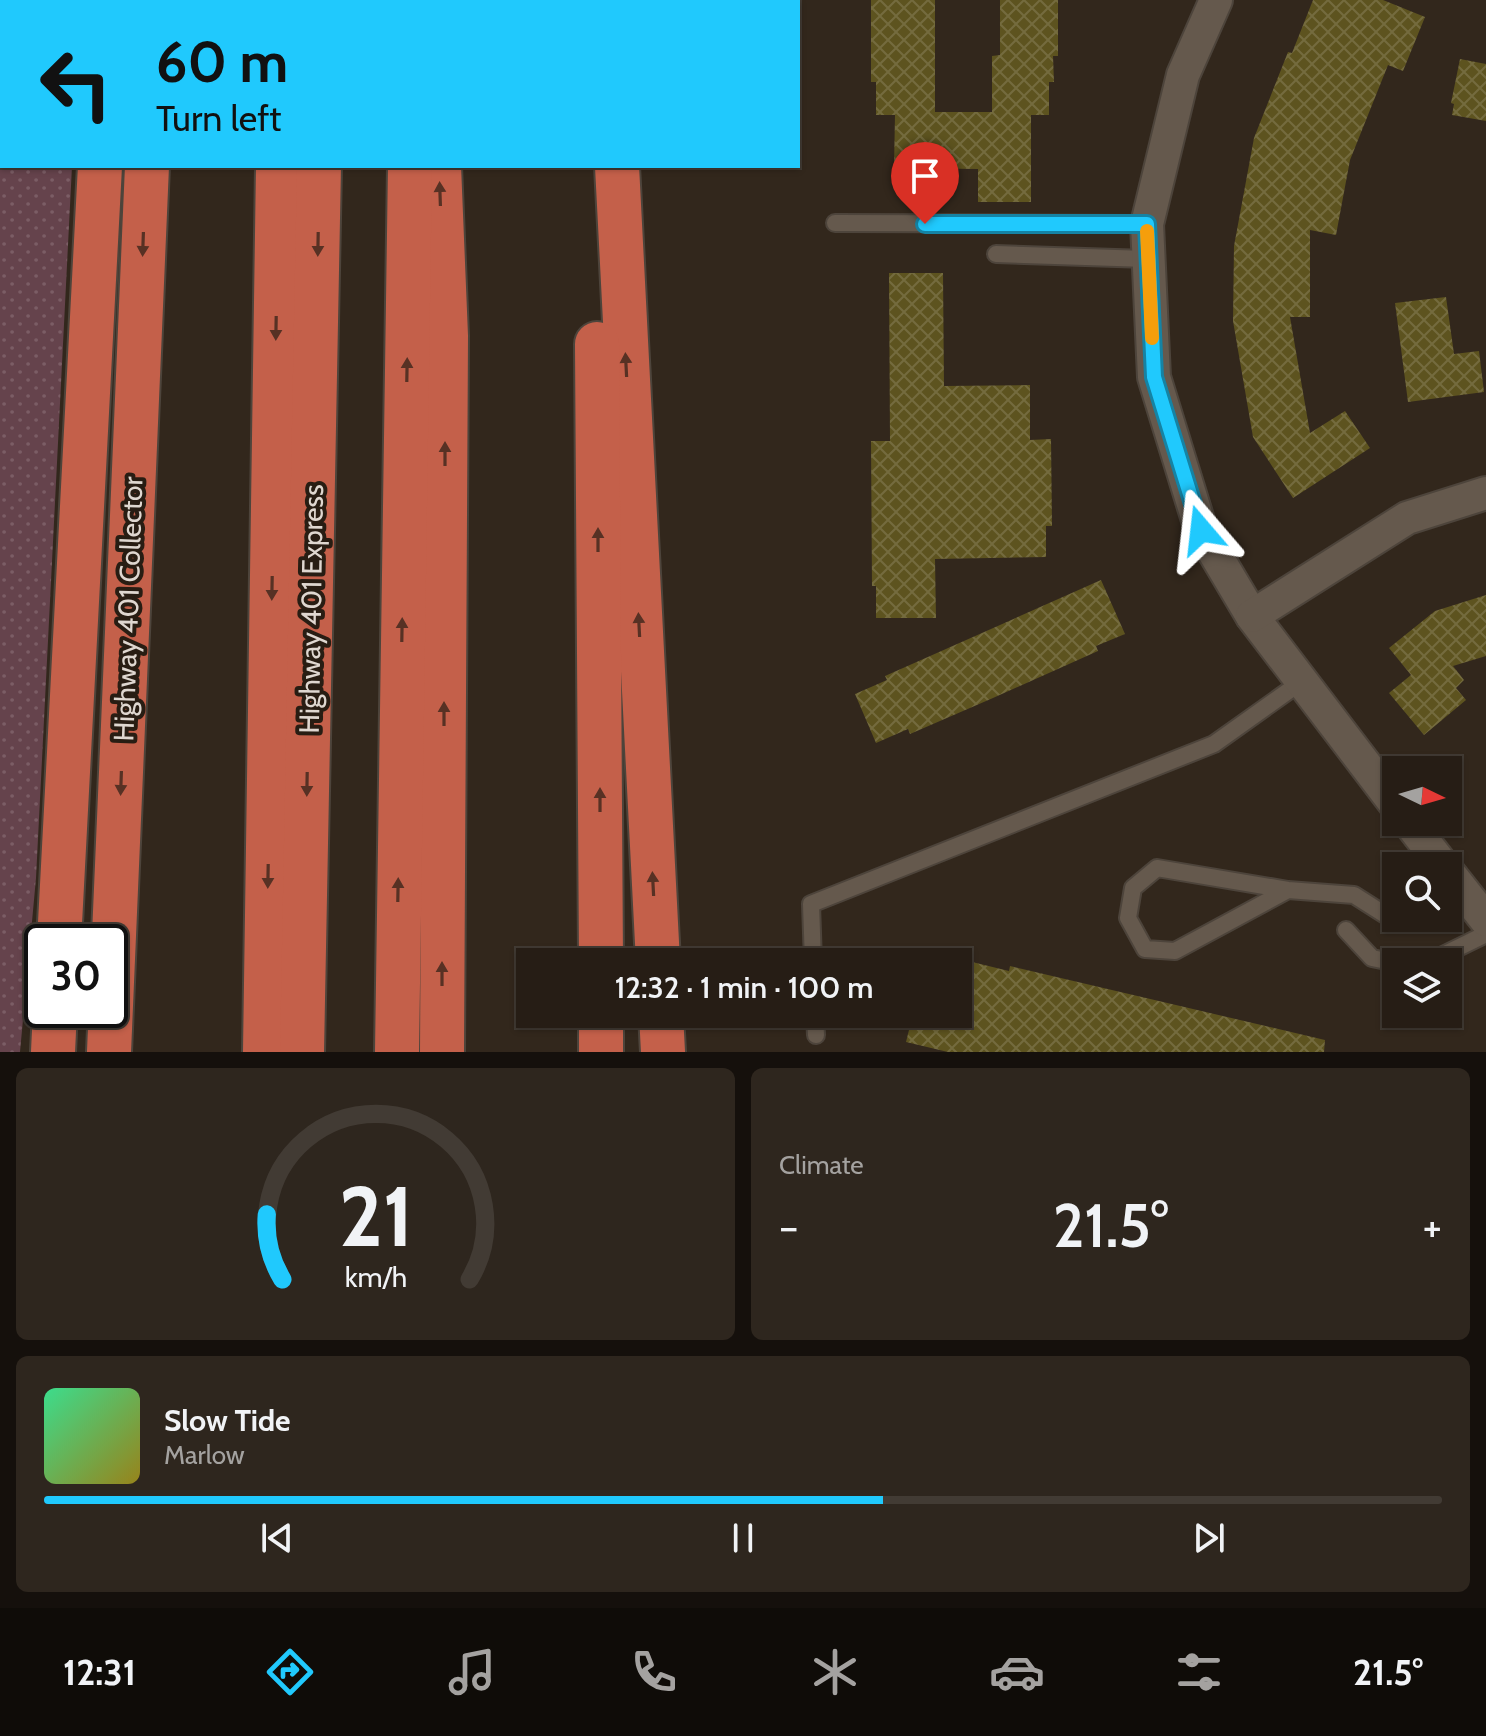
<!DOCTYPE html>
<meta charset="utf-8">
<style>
body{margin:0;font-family:Cabin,sans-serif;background:#2e261e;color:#f1f3f6;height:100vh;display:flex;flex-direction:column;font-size:30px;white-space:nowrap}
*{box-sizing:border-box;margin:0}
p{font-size:26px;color:#a4a2a0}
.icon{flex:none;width:44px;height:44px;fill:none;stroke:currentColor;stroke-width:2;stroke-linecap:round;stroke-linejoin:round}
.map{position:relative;height:1052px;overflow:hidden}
.drawer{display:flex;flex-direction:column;gap:16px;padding:16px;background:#15100c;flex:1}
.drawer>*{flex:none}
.guide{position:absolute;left:0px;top:0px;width:800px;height:168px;box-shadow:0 2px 6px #0004,0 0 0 2px #423b34;background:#20c9fd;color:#111;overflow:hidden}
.needle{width:52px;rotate:95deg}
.tools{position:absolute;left:1382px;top:756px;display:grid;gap:16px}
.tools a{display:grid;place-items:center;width:80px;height:80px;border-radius:0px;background:#261d15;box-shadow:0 2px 6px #0004,0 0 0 2px #423b34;font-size:40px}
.speed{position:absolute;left:24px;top:924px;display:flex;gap:16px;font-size:40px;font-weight:700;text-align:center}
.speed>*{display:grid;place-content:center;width:104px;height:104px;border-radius:50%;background:#261d15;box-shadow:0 2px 6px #0004,0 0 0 2px #423b34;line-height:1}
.speed .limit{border:4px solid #111;border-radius:12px;background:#fff;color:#111}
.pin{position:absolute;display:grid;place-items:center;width:68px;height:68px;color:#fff;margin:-82px -34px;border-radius:50% 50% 50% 0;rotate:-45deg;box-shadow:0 0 8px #0007}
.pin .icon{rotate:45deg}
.me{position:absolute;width:88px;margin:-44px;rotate:343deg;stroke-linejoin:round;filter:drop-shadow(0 0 6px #0008)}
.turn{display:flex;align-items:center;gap:28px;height:168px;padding:0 24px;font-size:36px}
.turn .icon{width:104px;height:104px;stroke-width:2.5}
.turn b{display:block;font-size:56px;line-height:68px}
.big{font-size:60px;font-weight:600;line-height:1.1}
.drawer .card{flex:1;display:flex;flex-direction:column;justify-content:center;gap:12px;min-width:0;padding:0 28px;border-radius:12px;background:#2e261e}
.drawer .dial{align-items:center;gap:0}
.dial svg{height:208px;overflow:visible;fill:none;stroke:#423b34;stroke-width:7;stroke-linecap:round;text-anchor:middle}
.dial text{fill:#f1f3f6;stroke:none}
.song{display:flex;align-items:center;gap:24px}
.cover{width:96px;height:96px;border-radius:12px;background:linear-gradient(135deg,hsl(150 70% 55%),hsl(50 70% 35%))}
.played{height:8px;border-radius:4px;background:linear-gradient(90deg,#20c9fd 60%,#423b34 60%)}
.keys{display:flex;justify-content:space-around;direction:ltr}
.heat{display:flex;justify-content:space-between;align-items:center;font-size:44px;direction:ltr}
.drawer .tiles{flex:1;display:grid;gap:16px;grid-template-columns:1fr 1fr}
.card:last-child{grid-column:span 2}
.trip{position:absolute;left:516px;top:948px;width:456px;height:80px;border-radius:0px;background:#261d15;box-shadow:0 2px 6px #0004,0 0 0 2px #423b34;font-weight:600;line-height:80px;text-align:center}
.menu{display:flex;height:128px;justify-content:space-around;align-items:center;background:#0f0c08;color:#a4a2a0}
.menu .icon{width:56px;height:56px}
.menu .on{color:#20c9fd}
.menu b{font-size:36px;color:#f1f3f6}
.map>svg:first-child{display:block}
.grass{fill:url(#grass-dots)}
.building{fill:url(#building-cross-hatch)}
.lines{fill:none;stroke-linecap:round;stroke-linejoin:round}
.lane-casing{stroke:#4d443b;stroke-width:20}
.street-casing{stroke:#4d443b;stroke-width:36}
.highway-casing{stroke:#4d443b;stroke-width:48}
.lane{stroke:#65594d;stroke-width:16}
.street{stroke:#65594d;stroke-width:32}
.highway{stroke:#c4604a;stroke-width:44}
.oneway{fill:#573124}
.route-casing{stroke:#1583a4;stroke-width:20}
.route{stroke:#20c9fd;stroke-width:14}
.slow{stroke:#f59e0b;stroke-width:14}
.labels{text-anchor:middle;stroke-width:8;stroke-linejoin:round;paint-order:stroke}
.street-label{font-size:28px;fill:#dfd7d0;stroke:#281d13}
</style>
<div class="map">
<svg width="1486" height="1052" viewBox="0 0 1486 1052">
<defs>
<pattern id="grass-dots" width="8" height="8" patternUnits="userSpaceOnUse" patternTransform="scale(2)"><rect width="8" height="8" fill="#65434c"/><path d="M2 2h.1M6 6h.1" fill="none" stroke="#7b5d65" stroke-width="1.8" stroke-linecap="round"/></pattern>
<pattern id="building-cross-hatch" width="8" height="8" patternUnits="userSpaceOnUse" patternTransform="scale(2)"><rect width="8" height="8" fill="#5d531f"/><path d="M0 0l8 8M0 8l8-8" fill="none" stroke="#746b3e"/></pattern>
</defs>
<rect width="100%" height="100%" fill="#32271c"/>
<polygon class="grass" points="0,0 81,0 2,2 2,166 72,166 36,878 20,1052 0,1052"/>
<g class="building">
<polygon points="871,0 935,0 935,112 992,112 992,56 1000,55 1000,0 1058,0 1058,56 1053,56 1054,82 1049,82 1049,115 1031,115 1031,202 978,202 978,169 894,168 895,115 876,115 876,82 871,82"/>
<polygon points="1313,0 1383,0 1425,17 1403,71 1388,65 1350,160 1336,235 1310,230 1310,317 1290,317 1310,433 1345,411 1370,448 1293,498 1253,437 1233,321 1234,246 1254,138 1288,52 1292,53"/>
<polygon points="1460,59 1486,64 1486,121 1452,115 1454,104 1451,103"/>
<polygon points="889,273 943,273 944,386 1030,385 1030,440 1051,439 1052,526 1046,526 1046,557 935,559 936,618 876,618 876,586 872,586 871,441 890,441"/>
<polygon points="1446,297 1454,354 1479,351 1484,392 1408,402 1395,303"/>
<polygon points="1101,580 1125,634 1096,646 1098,651 993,698 910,734 908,729 876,743 855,694 887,680 885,676"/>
<polygon points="1486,595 1486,656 1453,666 1464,680 1456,688 1466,700 1424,735 1389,693 1411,675 1389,648 1435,611"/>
<polygon points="927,951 1009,971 1010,966 1325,1040 1324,1052 948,1052 906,1042 913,1014 958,1014 958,962 925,962"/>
</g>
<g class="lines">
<g class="lane-casing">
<g id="lane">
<polyline points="835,223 1147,224"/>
<polyline points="996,254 1147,259"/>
<polyline points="1288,890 1175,951 1145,949 1128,918 1133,888 1157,868 1288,890 1354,895 1387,916 1396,914"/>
<polyline points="1346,930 1372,958 1396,963"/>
<polyline points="813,962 811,904 1214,744 1301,682"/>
<polyline points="1429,962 1486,934"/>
<polyline points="815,1014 816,1035"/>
</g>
</g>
<g class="street-casing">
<g id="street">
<polyline points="1216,0 1183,75 1147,224 1154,377 1201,530 1252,616 1396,805"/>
<polyline points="1252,616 1407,518 1486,493"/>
<polyline points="1409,822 1443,866"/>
<polyline points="1448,872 1486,920"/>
</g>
</g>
<g class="highway-casing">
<g id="highway">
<polyline points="432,0 432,2"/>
<polyline points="609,0 609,2"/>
<polyline points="108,2 108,0"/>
<polyline points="154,2 154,0"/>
<polyline points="280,2 280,0"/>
<polyline points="322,2 322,0"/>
<polyline points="439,166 446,336 442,1052"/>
<polyline points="617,166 658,962"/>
<polyline points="597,344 601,962"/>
<polyline points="59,942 100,166"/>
<polyline points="601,1014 601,1052"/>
<polyline points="661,1014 663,1052"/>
<polyline points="53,1052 55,1010"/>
<polyline points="109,1052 147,166"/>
<polyline points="265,1052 278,166"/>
<polyline points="302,1052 319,166"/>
<polyline points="397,1052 410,166"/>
</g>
</g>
<use href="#lane" class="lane"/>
<use href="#street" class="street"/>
<use href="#highway" class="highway"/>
</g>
<defs><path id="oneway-solid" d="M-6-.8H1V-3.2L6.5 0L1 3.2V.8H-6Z" transform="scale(2)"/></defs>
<g class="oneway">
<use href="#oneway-solid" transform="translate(440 194) rotate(-92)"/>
<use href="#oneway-solid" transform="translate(143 244) rotate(92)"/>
<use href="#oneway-solid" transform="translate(318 244) rotate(91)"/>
<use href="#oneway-solid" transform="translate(276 328) rotate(91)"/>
<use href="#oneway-solid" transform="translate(626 365) rotate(-93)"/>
<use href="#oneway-solid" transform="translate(407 370) rotate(-89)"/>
<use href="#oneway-solid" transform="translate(445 454) rotate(-90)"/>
<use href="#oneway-solid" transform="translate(598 540) rotate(-90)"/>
<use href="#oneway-solid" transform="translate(272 588) rotate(91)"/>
<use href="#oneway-solid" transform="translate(639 625) rotate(-93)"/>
<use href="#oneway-solid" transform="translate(402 630) rotate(-89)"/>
<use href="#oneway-solid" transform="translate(444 714) rotate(-90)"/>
<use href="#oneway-solid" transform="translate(121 783) rotate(92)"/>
<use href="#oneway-solid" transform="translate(307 784) rotate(91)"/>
<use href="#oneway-solid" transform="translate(600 800) rotate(-90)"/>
<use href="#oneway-solid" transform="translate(268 876) rotate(91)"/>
<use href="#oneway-solid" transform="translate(653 884) rotate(-93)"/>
<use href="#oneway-solid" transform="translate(398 890) rotate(-89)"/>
<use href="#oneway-solid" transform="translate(442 974) rotate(-90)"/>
</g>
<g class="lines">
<g class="route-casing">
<polyline id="route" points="925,224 1147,224 1154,377 1201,530"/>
</g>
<use href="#route" class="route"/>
<polyline class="slow" points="1147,231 1152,338"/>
</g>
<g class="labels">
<g class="street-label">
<text transform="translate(128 609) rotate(-88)" y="10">Highway 401 Collector</text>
<text transform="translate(311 609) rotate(-89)" y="10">Highway 401 Express</text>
</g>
</g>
</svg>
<div class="tools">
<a><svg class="needle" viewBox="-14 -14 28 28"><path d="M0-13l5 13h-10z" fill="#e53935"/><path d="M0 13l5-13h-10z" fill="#a4a2a0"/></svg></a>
<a><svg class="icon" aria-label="search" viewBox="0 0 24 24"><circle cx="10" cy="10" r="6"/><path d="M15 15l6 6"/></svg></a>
<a><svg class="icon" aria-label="layers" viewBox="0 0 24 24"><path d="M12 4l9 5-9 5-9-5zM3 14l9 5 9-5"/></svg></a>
</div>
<div class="speed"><div class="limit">30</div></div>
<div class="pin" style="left:925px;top:224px;background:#d93025"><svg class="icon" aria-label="arrive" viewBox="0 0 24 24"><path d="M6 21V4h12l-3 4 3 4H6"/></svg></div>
<svg class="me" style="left:1201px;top:530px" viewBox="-20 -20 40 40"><path d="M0-17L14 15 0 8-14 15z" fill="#20c9fd" stroke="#fff" stroke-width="4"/></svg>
<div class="trip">12:32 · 1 min · 100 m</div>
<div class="guide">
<div class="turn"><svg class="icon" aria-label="left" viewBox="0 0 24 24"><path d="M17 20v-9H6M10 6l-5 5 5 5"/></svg><div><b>60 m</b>Turn left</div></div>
</div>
</div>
<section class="drawer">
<div class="tiles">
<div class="card dial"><svg viewBox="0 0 100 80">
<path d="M14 69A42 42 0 1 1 86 69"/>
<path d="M14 69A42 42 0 0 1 8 44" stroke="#20c9fd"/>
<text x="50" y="56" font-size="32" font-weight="700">21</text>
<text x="50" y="72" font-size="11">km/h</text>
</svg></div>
<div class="card"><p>Climate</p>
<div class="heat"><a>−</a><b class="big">21.5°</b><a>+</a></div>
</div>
<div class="card">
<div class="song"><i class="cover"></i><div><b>Slow Tide</b><p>Marlow</p></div></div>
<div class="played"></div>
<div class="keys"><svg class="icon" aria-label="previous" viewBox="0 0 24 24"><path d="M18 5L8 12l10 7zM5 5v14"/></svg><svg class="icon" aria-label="pause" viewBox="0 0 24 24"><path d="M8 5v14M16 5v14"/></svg><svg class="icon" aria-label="next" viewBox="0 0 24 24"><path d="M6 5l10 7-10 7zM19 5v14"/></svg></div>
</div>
</div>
</section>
<nav class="menu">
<b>12:31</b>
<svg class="icon on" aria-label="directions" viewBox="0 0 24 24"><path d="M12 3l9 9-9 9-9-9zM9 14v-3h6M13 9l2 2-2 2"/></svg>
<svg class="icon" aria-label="music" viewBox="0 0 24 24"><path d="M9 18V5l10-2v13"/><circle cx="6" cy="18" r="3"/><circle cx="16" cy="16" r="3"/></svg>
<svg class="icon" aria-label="phone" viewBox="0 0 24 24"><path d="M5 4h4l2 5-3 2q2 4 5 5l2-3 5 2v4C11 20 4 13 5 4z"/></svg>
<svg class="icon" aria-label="climate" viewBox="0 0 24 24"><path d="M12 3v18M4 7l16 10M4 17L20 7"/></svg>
<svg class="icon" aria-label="car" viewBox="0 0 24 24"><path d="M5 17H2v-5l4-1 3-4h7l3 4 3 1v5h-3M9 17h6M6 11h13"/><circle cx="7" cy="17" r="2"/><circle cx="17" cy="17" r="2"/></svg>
<svg class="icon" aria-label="filters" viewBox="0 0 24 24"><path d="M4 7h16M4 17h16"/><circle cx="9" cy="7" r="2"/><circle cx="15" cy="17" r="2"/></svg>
<b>21.5°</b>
</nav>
